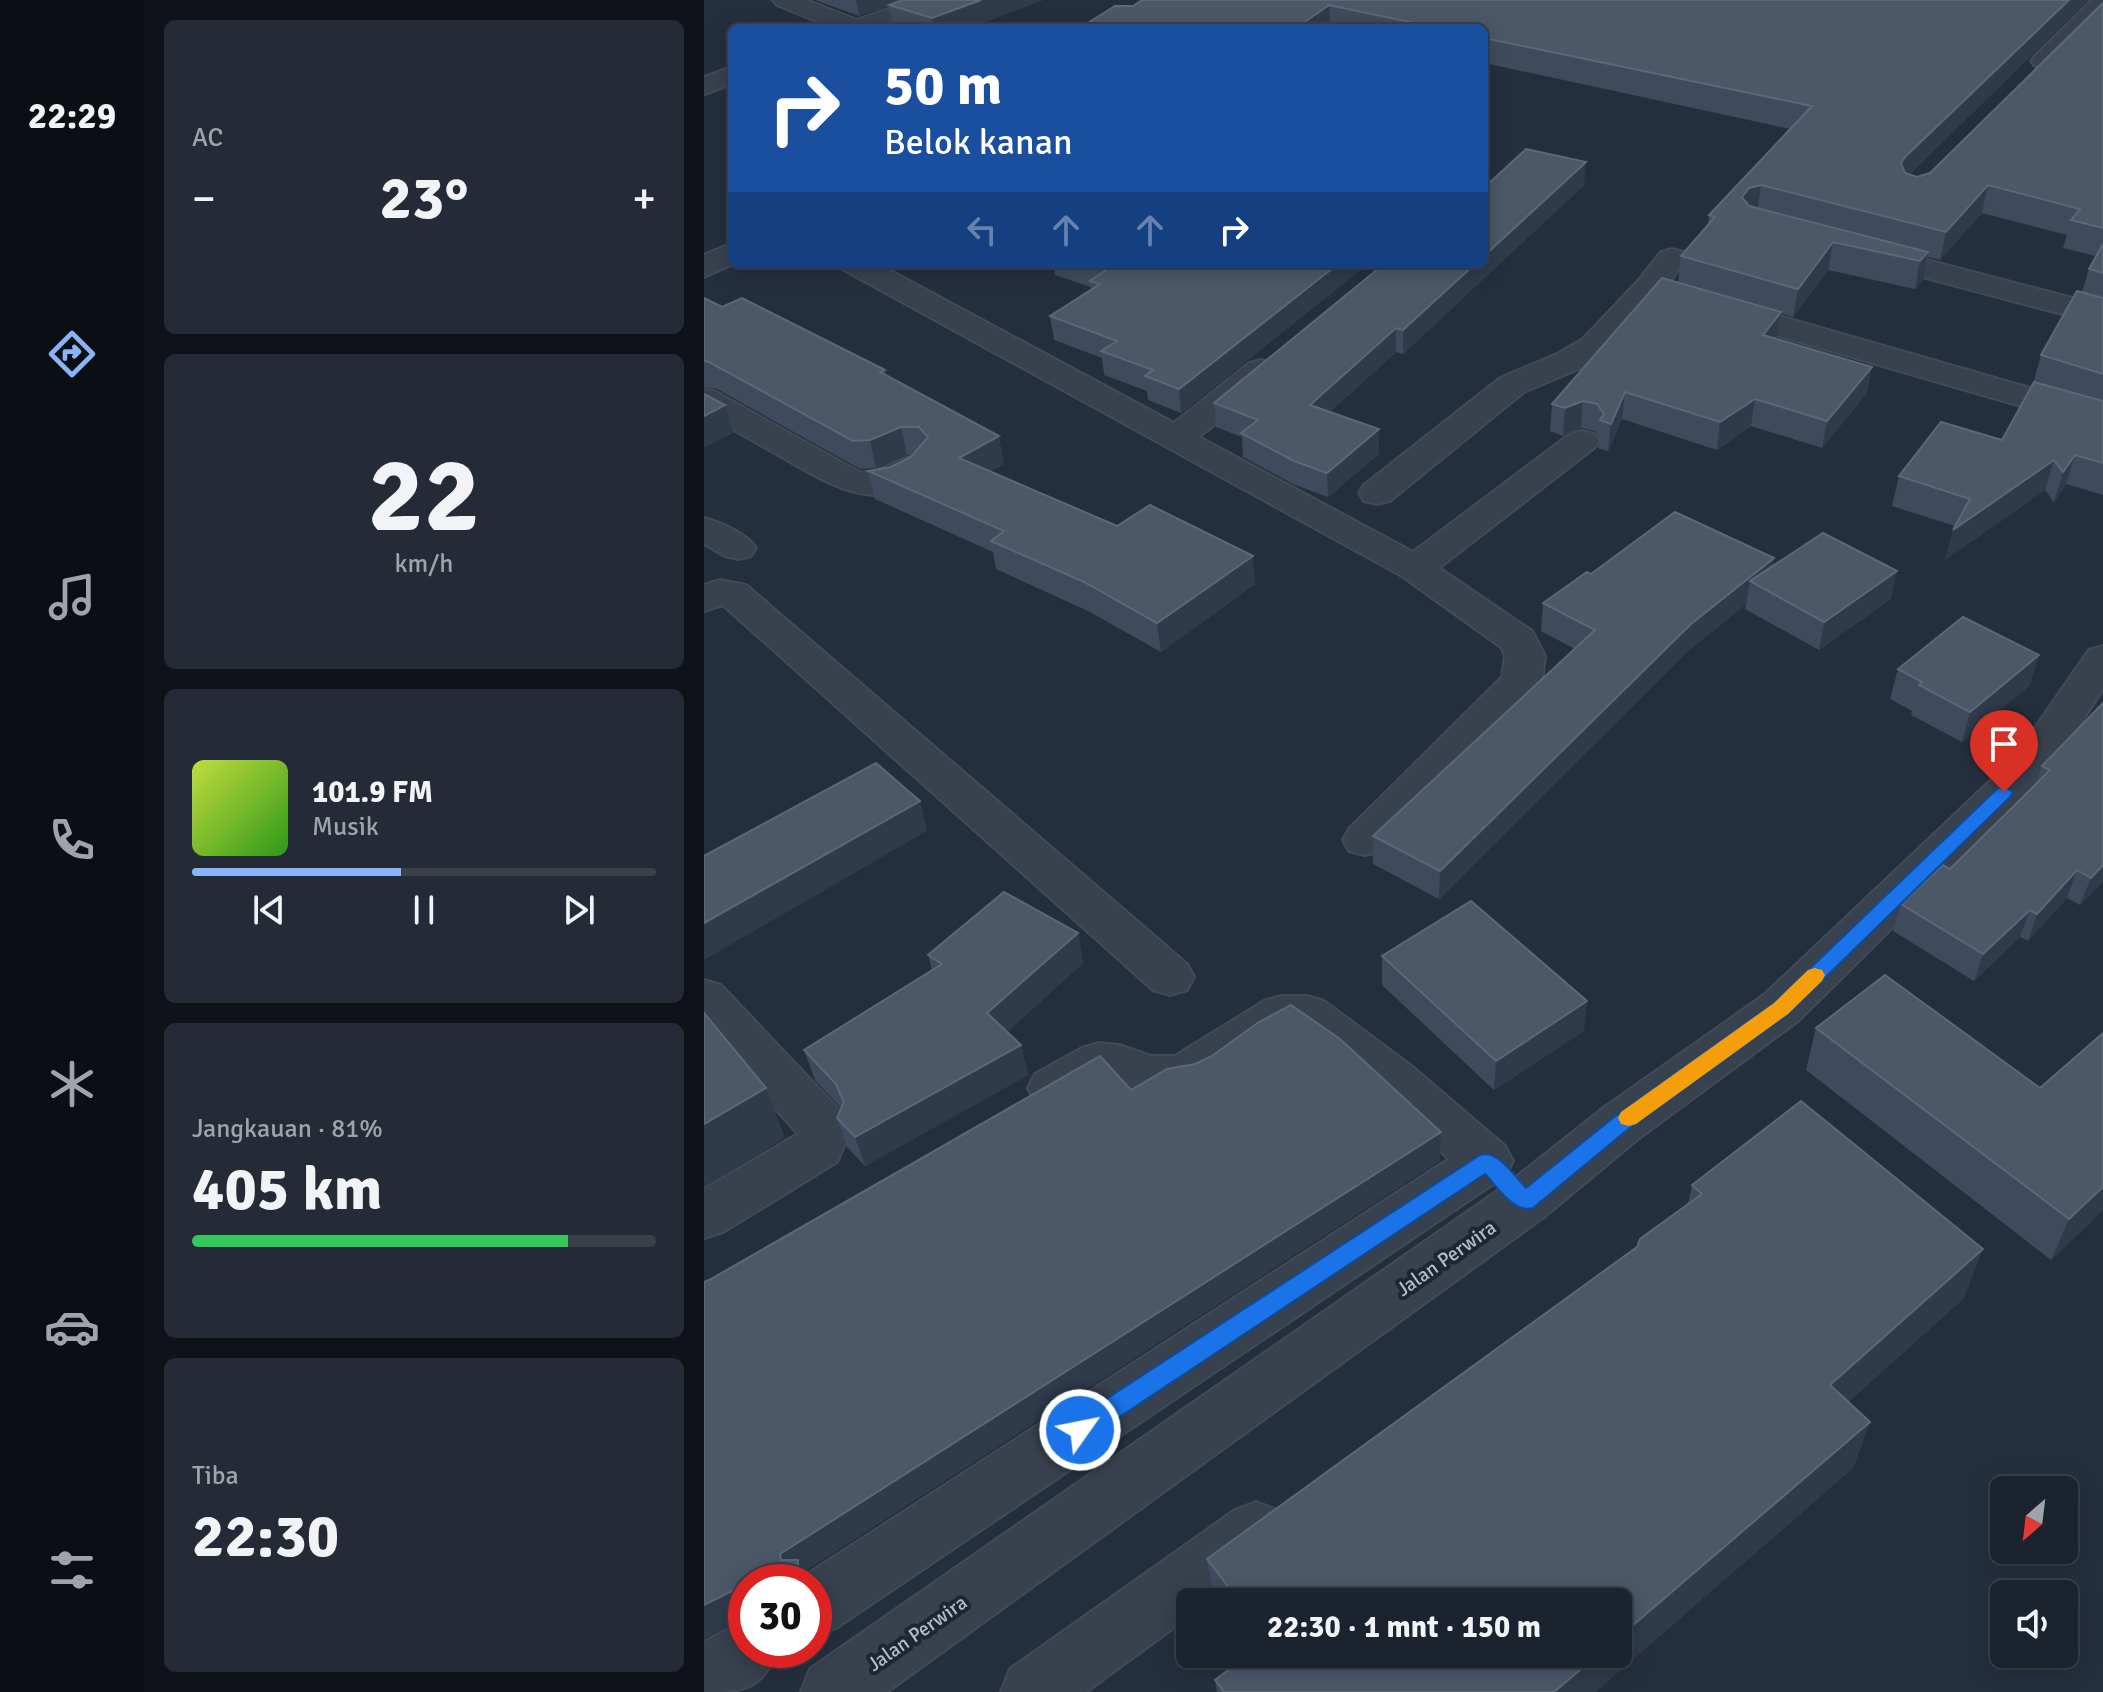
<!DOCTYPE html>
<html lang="id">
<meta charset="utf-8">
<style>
body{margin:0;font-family:Signika,sans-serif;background:#242b36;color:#f1f3f6;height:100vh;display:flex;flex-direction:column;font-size:30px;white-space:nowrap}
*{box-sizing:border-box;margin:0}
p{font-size:26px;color:#a0a4aa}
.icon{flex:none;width:44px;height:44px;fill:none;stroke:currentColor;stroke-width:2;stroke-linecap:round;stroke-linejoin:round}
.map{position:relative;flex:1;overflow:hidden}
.panel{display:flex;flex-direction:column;gap:20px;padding:20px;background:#0f1319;width:560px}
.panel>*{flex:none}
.guide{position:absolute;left:24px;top:24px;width:760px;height:244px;border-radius:12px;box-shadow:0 4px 20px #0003,0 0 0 2px #39404a;background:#1a4fa0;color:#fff;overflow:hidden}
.needle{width:52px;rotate:208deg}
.tools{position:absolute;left:1286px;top:1476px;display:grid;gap:16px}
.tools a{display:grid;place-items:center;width:88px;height:88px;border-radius:12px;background:#1b232e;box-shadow:0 4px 20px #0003,0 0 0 2px #39404a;font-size:40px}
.speed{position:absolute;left:24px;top:1564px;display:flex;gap:16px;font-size:40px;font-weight:700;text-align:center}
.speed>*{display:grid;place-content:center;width:104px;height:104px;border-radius:50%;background:#1b232e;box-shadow:0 4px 20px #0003,0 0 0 2px #39404a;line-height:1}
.speed .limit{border:12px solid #d22;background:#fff;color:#111}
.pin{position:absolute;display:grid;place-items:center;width:68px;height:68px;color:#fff;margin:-82px -34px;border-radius:50% 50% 50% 0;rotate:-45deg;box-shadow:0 0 8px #0007}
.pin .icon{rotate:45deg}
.me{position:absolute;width:88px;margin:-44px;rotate:57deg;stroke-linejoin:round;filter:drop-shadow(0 0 6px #0008)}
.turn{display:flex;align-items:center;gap:28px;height:168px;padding:0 24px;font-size:36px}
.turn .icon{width:104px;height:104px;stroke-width:2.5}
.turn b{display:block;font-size:56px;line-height:68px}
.lanes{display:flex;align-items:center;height:76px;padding:0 24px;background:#0003;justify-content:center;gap:40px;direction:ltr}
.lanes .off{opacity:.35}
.big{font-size:60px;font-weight:700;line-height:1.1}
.panel .tile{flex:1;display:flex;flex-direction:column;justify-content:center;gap:12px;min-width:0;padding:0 28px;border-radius:12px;background:#242b36}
.panel .dial{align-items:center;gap:0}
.dial b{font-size:104px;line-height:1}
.song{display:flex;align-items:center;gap:24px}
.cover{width:96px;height:96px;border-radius:12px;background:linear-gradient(135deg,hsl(70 70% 55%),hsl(110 70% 35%))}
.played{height:8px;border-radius:4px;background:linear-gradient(90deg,#8ab4f8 45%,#39404a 45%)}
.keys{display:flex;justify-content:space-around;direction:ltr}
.heat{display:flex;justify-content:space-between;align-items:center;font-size:44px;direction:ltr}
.charge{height:12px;border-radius:6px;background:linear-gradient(90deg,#34c759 81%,#39404a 0)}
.trip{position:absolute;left:472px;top:1588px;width:456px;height:80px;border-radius:12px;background:#1b232e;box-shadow:0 4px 20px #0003,0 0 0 2px #39404a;font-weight:700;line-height:80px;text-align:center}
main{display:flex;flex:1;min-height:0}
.menu{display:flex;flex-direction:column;width:144px;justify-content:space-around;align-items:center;background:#0b0e12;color:#a0a4aa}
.menu .icon{width:56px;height:56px}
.menu .selected{color:#8ab4f8}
.menu b{font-size:36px;color:#f1f3f6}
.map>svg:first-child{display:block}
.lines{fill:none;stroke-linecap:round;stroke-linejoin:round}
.minor-casing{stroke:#414a57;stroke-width:4}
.minor{fill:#38414e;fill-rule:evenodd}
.wall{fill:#3f4b5c}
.shaded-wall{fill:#2f3b4b}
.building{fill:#4b5868;stroke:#5c6777;stroke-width:2}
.route{fill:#1a73e8;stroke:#114b97;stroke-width:2}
.slow{fill:#f59e0b}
.labels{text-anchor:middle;stroke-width:8;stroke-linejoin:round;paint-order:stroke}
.street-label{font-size:20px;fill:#b4bcc9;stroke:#1d2633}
</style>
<main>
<nav class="menu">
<b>22:29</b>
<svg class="icon selected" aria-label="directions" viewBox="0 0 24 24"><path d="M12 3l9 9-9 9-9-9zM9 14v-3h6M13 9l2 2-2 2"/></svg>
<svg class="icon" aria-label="music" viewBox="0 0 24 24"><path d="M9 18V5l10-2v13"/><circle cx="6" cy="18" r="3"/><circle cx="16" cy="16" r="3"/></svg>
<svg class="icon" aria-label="phone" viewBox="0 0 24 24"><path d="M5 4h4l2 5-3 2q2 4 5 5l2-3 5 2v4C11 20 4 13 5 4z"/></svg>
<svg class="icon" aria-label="climate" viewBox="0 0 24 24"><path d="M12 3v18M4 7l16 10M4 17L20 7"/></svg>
<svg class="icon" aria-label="car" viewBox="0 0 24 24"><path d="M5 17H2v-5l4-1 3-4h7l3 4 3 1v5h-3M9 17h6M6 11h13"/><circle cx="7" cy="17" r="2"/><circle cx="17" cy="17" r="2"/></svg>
<svg class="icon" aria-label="filters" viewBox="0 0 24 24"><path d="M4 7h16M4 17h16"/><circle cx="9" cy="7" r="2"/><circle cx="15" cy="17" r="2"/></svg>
</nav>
<section class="panel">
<div class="tile"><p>AC</p>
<div class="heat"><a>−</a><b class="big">23°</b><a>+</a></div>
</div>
<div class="tile dial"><b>22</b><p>km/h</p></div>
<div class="tile">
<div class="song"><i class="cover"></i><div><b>101.9 FM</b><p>Musik</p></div></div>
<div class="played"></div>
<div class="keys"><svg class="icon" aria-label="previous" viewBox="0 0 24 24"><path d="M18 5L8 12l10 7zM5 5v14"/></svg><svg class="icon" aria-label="pause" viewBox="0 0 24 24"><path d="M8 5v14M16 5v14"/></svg><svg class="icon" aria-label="next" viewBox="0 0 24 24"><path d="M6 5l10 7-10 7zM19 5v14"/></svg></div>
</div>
<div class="tile"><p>Jangkauan · 81%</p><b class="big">405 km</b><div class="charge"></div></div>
<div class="tile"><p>Tiba</p><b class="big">22:30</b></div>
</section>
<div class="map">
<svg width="1399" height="1692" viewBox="0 0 1399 1692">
<rect width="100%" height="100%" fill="#242f3e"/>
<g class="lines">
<g class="minor-casing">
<g id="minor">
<polygon points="69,0 102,0 153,20 211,0 246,0 242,5 178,28 129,28 73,5"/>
<polygon points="1388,0 1399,0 1399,17 1349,66 1331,66 1327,61 1331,56"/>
<polygon points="28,67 28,84 0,94 0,77"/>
<polygon points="28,243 29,264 0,277 0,255"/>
<polygon points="1162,244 1399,306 1399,325 1151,259 1147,253 1151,247"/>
<polygon points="968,249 979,252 983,258 964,284 1399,409 1399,430 951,300 901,353 877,368 820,392 686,501 673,504 660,501 655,493 660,485 796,378 853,354 879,339 934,281 957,252"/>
<polygon points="136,264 174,264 470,423 545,363 557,360 569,363 573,370 569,377 495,437 709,552 866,434 878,431 890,434 895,441 890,448 735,568 828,631 841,656 838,681 677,851 661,855 645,851 639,840 645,829 798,677 801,656 797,647 698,576 140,270"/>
<path d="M0,389L12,392L155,472C182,476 195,451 221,458L227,465C186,524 120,482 76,456C51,442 25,427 0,413Z"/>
<path d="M0,518C18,523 42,533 52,548L47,556L34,559L21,556L0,544Z"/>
<polygon points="16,580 42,585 483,964 490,977 483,990 466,995 449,990 19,605 0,611 0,585"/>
<polygon points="1399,646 1399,689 1354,758 1315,802 1094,1021 934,1139 840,1217 183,1692 97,1692 106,1669 802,1185 898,1109 1060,995 1285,782 1324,738 1385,650"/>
<polygon points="0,980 17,985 140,1115 147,1130 133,1162 19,1232 0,1238 0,1189 94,1134 0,1029"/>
<path d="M577,996H603L620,1001L705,1064L801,1146L809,1161L801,1176L132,1628L110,1637V1582H91L745,1159L671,1092L593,1032H585C543,1059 497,1103 444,1096C429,1094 416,1084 401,1082C376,1096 361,1112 331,1102L324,1088L331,1074L378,1048L395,1043L415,1045L447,1056H471L560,1001Z"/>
<polygon points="552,1502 573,1510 582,1531 573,1552 505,1602 486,1602 486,1616 382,1692 297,1692 306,1669 531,1510"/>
<path d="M42,1619V1650H74C58,1690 40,1692 0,1692V1642Z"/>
</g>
</g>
<use href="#minor" class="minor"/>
</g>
<g class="wall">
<polygon points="111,0 339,0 265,28 192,28 189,27 185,6 155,16"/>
<polygon points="438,0 1384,0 1206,174 1213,177 1226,173 1399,3 1399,495 1362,484 1350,502 1341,490 1241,560 1251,526 1188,506 1195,476 1298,440 1329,384 1337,355 1378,292 1385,269 1392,256 1359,248 1363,235 1278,213 1236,260 1224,257 1219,280 1211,289 1124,270 1089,317 1076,313 1072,339 1163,393 1118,448 1047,426 1013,450 918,419 904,451 894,448 895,437 891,431 877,428 859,436 846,431 848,404 974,283 977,256 1004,225 1005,215 1087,129 780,63 780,28 376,28 429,6"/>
<polygon points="783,185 880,185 699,354 692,352 626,412 675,454 624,497 591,485 539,457 538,437 512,427 510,403"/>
<polygon points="350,264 520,264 524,265 525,264 664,264 477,413 444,400 443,391 400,375 398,358 350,340 346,316 387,290 387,287 351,275"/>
<polygon points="0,298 18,307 181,370 182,376 300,464 286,471 551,584 457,652 384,611 292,569 289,552 171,499 164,471 187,467 208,455 203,455 172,468 156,469 13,389 0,387"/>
<polygon points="1068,566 1187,599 1115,650 1041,609 1042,604 983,652 735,899 669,864 669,836 871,649 837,631 839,603 887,574"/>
<polygon points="1194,669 1326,685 1258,742 1207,715 1208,711 1186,699"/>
<polygon points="1399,703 1399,881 1376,905 1363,898 1324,941 1316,937 1270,981 1189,931 1197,904 1246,869 1331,785 1338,766"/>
<polygon points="374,933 379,963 303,1032 317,1045 324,1075 161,1166 143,1147 133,1118 137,1108 111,1080 100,1050 228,970 224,955"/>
<polygon points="678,956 880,1031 790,1090 678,985"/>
<polygon points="1112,1028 1399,1210 1347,1260 1102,1070"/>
<polygon points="988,1185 1260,1298 1144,1402 1166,1422 1149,1468 891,1692 513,1692 511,1680 914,1602 511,1602 503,1559 933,1247 984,1204"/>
</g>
<g class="shaded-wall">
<polygon points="152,0 202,0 155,16"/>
<polygon points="277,0 339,0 265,28 230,28 228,18"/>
<polygon points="1365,0 1384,0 1196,184 1197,163 1201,157"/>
<polygon points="625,5 626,28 592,28"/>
<polygon points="882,162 880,185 699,354 699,330 771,264 780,264 780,256"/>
<polygon points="1057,185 1053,212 1041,215 1038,197 1045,188"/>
<polygon points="1284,185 1278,213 1236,260 1242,232"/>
<polygon points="1129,242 1124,270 1089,317 1094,289"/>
<polygon points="1224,252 1219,280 1211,289 1216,261"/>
<polygon points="634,264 664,264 477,413 475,389"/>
<polygon points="1077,312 1073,338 1059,335"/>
<polygon points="692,328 692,352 607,429 606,405"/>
<polygon points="1168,367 1163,393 1118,448 1123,421"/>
<polygon points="921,392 918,419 904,451 907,424"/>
<polygon points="1051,399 1047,426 1013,450 1016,422"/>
<polygon points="879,401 877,428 859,436 861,408"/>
<polygon points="21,405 29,433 0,448 0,416"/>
<polygon points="197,427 203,455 172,468 166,440"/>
<polygon points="675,429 675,454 624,497 623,473"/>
<polygon points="295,436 300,464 260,486 255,458"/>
<polygon points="1371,455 1362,484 1350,502 1359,472"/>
<polygon points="1350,460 1341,490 1241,560 1249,530"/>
<polygon points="549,556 551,584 457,652 453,623"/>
<polygon points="1070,558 1065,585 1046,581 1042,604 983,652 735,899 736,871 987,624"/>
<polygon points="1193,571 1187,599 1115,650 1120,622"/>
<polygon points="1335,655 1326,685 1258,742 1266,712"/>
<polygon points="216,801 223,831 0,960 0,923"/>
<polygon points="1399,865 1399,881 1376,905 1387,878"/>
<polygon points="1373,870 1363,898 1324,941 1333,914"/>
<polygon points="1326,910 1316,937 1270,981 1279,954"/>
<polygon points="374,933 379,963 291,1043 283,1013"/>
<polygon points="883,1001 880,1031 790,1090 792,1061"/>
<polygon points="317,1045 324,1075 161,1166 151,1137"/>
<polygon points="62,1088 81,1138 0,1187 0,1124"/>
<polygon points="737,1132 736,1161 100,1572 105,1582 74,1582 77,1560 76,1554"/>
<polygon points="1399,1187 1399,1210 1347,1260 1365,1219"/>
<polygon points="1279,1249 1260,1298 1111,1431 1126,1385"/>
<polygon points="1166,1422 1149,1468 891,1692 850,1692 895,1654 914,1654 914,1638"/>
<polygon points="28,1591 42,1603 42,1630 35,1620 0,1639 0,1605"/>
</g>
<g class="building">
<polygon points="199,0 277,0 228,18 185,5"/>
<polygon points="438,0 1365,0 1201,157 1197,163 1201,173 1213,177 1226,173 1399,3 1399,228 1367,220 1376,209 1284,185 1242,232 1057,185 1045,188 1038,197 1045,206 1224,252 1216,261 1129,242 1094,289 977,256 1011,217 1005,215 1108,106 780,38 780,28 734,28 625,5 592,28 376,28 411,6 429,6"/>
<polygon points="822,149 882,162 780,256 780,184 783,185"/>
<polygon points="1399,244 1399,273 1385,269"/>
<polygon points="384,264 520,264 524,265 525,264 634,264 475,389 441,376 449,370 397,351 413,341 346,316 396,284 386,281 402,270"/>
<polygon points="680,264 771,264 699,330 692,328 606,405 675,429 623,473 590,461 537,433 554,420 510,403"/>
<polygon points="958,278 1077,312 1059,335 1168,367 1123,421 1051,399 1016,422 921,392 907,424 896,420 900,414 893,404 879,401 861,408 848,404"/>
<polygon points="1373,291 1399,298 1399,374 1337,355"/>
<polygon points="0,298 18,307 38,298 181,370 176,372 295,436 255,458 413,526 446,505 549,556 453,623 380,582 287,541 300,531 164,471 187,467 207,457 224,437 215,427 197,427 166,440 149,441 5,362 0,361"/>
<polygon points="1330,382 1399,401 1399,463 1371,455 1359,472 1350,460 1249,530 1266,499 1195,476 1237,422 1298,440"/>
<polygon points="0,394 21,405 0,416"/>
<polygon points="971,512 1070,558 987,624 736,871 669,836 891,630 839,603 883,572 887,574"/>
<polygon points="1119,533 1193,571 1120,622 1046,581"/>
<polygon points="1259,617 1335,655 1266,712 1215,685 1218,682 1194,669"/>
<polygon points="1399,703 1399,865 1387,878 1373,870 1333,914 1326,910 1279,954 1197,904 1239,865 1246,869 1346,770 1338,766"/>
<polygon points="172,763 216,801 0,923 0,856"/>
<polygon points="300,892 374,933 283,1013 317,1045 151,1137 133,1118 140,1102 132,1084 100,1050 238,964 224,955"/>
<polygon points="767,901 883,1001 792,1061 678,956"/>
<polygon points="1181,975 1336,1088 1399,1033 1399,1187 1365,1219 1112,1028"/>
<polygon points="587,1005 636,1039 737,1132 76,1554 77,1560 94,1560 94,1569 74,1582 42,1582 42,1603 30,1611 28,1591 0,1605 0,1282 7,1279 396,1056 427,1090 463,1069 491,1064 508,1056 555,1022"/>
<polygon points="0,1013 62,1088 0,1124"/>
<polygon points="1097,1101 1279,1249 1126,1385 1166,1422 914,1638 914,1602 536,1602 503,1559 933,1247 936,1239 998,1194 988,1185"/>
<polygon points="545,1654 895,1654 850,1692 520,1692 511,1680"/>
</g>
<path class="route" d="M1300,786L1309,792L1306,797L1084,1014L923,1130L829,1208C810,1214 793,1186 781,1174L384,1438L376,1441L367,1438L364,1430L367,1422L776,1155C794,1149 810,1176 822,1188L909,1118L1070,1003L1294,788Z"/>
<polygon class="slow" points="1111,968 1118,970 1121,975 1118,981 1084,1014 932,1124 925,1126 917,1124 914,1118 917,1112 1070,1003 1104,970"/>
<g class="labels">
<g class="street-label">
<text transform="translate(742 1258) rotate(-35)" y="7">Jalan Perwira</text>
<text transform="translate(213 1633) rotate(-35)" y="7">Jalan Perwira</text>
</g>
</g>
</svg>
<div class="tools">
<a><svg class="needle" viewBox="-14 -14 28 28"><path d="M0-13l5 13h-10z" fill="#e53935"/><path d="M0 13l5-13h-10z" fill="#a0a4aa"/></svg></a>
<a><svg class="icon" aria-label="sound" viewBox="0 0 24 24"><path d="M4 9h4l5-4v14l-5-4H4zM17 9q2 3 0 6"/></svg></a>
</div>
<div class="speed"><div class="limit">30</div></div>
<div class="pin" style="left:1300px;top:792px;background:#d93025"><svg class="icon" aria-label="arrive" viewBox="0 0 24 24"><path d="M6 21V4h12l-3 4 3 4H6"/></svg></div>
<svg class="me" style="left:376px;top:1430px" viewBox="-20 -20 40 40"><circle r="17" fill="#1a73e8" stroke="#fff" stroke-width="3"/><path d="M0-11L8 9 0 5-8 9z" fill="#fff"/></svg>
<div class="trip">22:30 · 1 mnt · 150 m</div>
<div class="guide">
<div class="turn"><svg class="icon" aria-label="right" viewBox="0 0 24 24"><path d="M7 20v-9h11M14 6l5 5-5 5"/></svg><div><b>50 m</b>Belok kanan</div></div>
<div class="lanes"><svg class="icon off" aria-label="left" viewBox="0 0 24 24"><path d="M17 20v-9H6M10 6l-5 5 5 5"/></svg><svg class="icon off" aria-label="ahead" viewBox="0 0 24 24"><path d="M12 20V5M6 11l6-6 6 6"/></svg><svg class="icon off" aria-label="ahead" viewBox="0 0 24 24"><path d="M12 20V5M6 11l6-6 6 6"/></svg><svg class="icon" aria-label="right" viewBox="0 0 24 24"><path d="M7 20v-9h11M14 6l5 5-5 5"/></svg></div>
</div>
</div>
</main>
